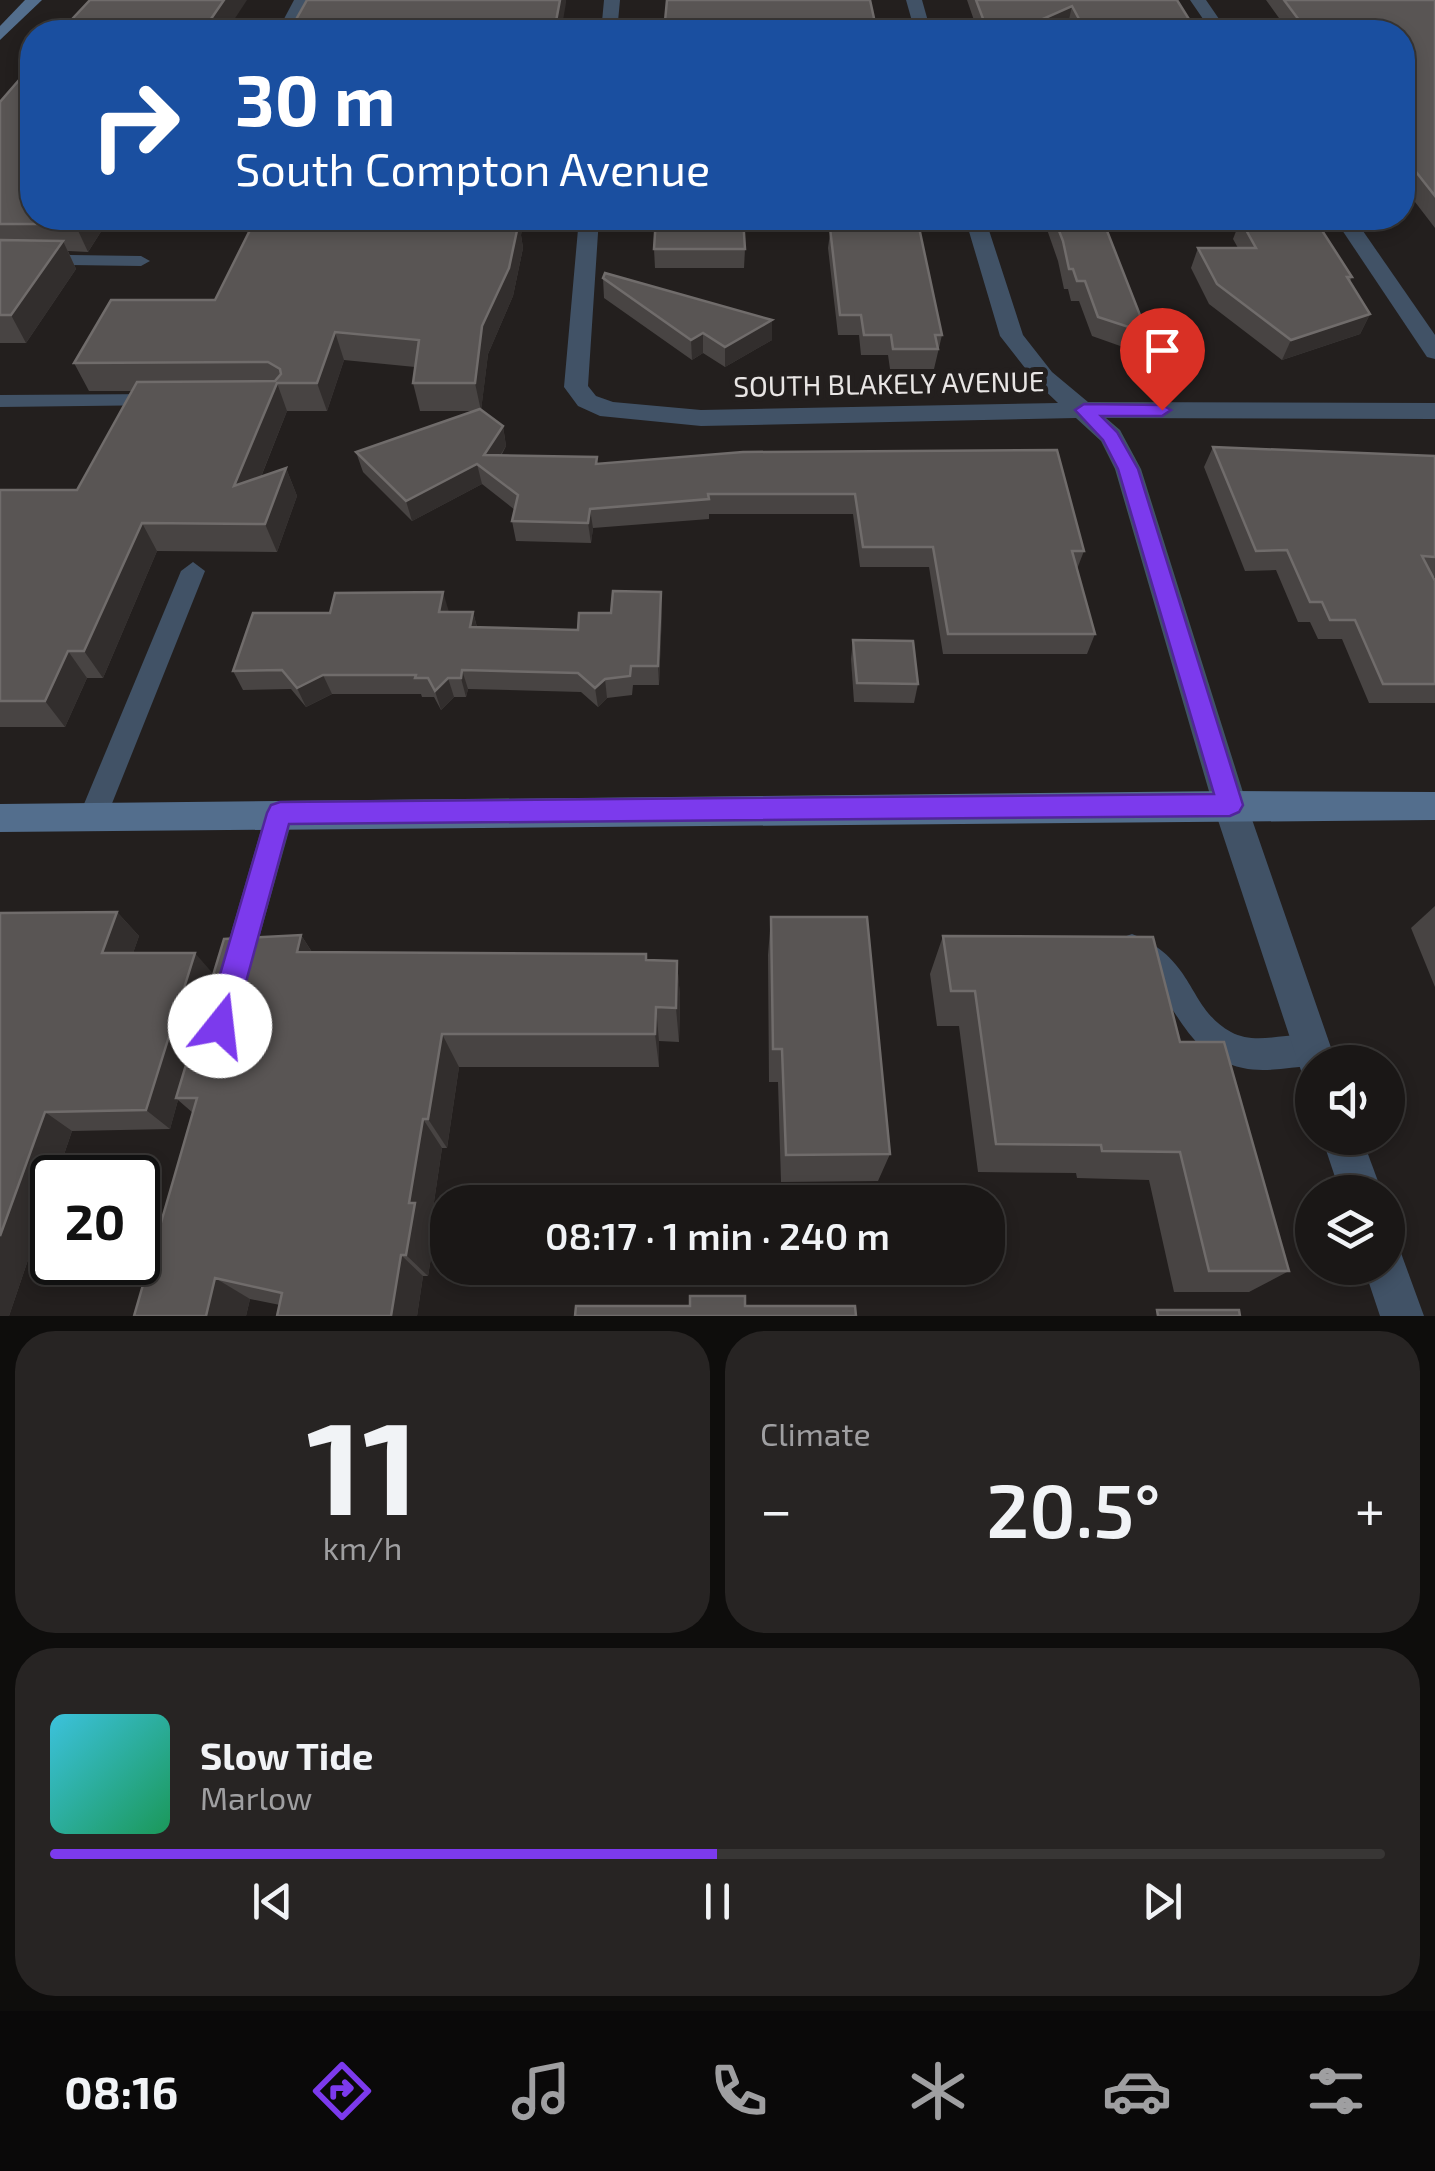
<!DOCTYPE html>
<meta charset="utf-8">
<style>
body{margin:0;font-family:"Exo 2",sans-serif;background:#272423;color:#f1f3f6;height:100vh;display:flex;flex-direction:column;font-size:38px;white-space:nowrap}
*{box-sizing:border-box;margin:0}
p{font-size:32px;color:#9f9fa1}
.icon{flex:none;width:55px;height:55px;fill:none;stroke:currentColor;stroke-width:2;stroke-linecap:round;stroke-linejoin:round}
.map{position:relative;height:1316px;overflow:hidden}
.sheet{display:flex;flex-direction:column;gap:15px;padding:15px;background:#0e0d0c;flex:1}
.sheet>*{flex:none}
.hud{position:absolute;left:20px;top:20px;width:1395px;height:210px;border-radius:40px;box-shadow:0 5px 15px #0003,0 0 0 2px #383635;background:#1a4fa0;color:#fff;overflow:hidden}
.tools{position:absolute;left:1295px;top:1045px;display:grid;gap:20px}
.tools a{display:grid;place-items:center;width:110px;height:110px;border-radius:50%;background:#1a1716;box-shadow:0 5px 15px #0003,0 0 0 2px #383635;font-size:50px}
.speed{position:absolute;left:30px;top:1155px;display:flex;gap:20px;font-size:50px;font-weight:700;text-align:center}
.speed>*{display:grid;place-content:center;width:130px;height:130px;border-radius:50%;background:#1a1716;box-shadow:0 5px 15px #0003,0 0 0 2px #383635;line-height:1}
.speed .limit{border:5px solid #111;border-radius:15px;background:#fff;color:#111}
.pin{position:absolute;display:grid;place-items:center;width:85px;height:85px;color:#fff;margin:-102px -42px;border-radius:50% 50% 50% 0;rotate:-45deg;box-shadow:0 0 10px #0007}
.pin .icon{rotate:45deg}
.me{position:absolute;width:110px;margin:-55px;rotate:16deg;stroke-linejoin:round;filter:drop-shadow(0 0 8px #0008)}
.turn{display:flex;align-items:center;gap:35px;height:210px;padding:0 50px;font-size:45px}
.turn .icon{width:130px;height:130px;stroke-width:2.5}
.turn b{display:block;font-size:70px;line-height:85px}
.big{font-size:75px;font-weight:600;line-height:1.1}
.sheet .tile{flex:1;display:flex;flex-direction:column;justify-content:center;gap:15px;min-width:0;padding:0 35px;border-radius:40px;background:#272423}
.sheet .dial{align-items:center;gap:0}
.dial b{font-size:130px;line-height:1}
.song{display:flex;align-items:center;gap:30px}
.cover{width:120px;height:120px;border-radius:15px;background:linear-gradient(135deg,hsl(190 70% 55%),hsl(150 70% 35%))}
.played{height:10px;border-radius:5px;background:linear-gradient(90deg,#7c3aed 50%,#383635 50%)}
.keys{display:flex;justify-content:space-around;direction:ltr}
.heat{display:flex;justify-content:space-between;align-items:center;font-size:55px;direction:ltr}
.sheet .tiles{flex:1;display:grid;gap:15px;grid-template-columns:1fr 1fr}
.tile:last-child{grid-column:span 2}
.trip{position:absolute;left:430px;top:1185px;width:575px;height:100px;border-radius:40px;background:#1a1716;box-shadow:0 5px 15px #0003,0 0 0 2px #383635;font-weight:600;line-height:100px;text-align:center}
.dock{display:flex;height:160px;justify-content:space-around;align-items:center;background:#0a0909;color:#9f9fa1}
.dock .icon{width:70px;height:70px}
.dock .current{color:#7c3aed}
.dock b{font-size:45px;color:#f1f3f6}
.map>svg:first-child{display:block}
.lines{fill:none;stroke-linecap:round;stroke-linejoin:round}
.lane{fill:#415266;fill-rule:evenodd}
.street{fill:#415266;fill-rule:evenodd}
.secondary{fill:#536e8d;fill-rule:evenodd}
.wall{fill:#484443}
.shaded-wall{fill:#322e2d}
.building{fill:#595554;stroke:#706c6b;stroke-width:2.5}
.route{fill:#7c3aed;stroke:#51269a;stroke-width:2.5}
.labels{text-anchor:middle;stroke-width:10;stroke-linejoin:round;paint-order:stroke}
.street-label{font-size:28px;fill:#e8e5e4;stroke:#231f1e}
</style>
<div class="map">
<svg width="1435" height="1316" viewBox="0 0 1435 1316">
<rect width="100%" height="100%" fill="#231f1e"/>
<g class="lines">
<g class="lane">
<polygon points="294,0 308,0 291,32 277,32"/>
<polygon points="0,254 141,256 150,261 141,266 0,264"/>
<polygon points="160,394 170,400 167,405 0,407 0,395"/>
<polygon points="193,562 205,571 107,816 103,825 93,828 83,825 79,816 181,571"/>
<polygon points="280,801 290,805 294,813 251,967 247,977 236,982 225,977 221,967 266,813 270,805"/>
<path d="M1132,934C1196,959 1187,1008 1231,1032C1260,1048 1295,1027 1324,1039L1329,1050L1324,1061L1312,1062V1066C1290,1067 1265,1073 1243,1068C1174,1053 1178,984 1121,958L1117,948L1121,938Z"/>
</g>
<g class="street">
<polygon points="604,0 620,0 617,32 601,32"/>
<polygon points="906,0 922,0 931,32 915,32"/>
<polygon points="1190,0 1206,0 1228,32 1212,32"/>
<polygon points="579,218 599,218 588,386 596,396 613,402 701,410 1058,403 1036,382 1000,336 965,218 985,218 1023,335 1052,372 1088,402 1435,403 1435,419 1106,418 1120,430 1141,469 1247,805 1336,1062 1312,1062 1312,1079 1303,1076 1298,1062 1213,805 1115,469 1101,441 1076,418 701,426 600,416 578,406 564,387"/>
<polygon points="1334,218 1354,218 1435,335 1435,359 1427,357"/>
<polygon points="1322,1138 1362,1138 1382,1192 1340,1192"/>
<polygon points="1388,1247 1401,1253 1424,1316 1380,1316 1364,1268 1388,1268"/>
</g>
<g class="secondary">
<polygon points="25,0 42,0 0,40 0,26"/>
<polygon points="1230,791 1435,792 1435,820 0,832 0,804"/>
</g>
</g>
<g class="wall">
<polygon points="967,0 1177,0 1197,32 1072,32 1068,24 1048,32 978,32"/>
<polygon points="1266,0 1435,0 1435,228 1402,185 1402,32 1289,32"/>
<polygon points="0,102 32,218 150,218 142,230 102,230 88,252 68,251 76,269 26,343 0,343"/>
<polygon points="256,218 524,218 521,235 523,248 513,296 488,354 481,410 503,426 506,446 501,456 597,457 597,464 743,452 1084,551 1077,569 1095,634 1087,654 943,654 929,567 860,567 853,514 709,514 709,519 593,528 591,543 516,541 512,521 515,510 482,484 412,521 363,472 356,452 473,411 420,411 413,383 415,367 344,360 327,411 287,411 261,477 286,468 297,496 277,552 157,551 103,678 87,678 65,727 0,727 0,490 77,490 132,391 89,391 74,363 215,300"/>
<polygon points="832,218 917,218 942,335 934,369 890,369 888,355 861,355 859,335 838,335 828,248"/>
<polygon points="1043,218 1102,218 1147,333 1140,353 1092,336 1079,301 1071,301 1068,289 1064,289 1058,261"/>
<polygon points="1238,218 1314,218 1352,277 1350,281 1370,314 1360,334 1282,360 1209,304 1191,268 1198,248 1238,248 1233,239 1240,221"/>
<polygon points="654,249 745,249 744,268 655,268"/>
<polygon points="603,278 772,340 725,367 703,353 692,360 604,298"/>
<polygon points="1213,447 1435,456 1435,577 1433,577 1435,581 1435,703 1369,703 1342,639 1318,639 1310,622 1298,622 1276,570 1245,571 1204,467"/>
<polygon points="449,612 473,612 477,627 578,630 611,613 662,612 659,685 633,685 632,695 607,698 598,707 581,692 468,689 466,697 454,697 441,710 434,697 422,697 421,694 332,694 306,707 291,689 243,690 233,671"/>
<polygon points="853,640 918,684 914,703 854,702 851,659"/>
<polygon points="1435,906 1435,987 1411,928"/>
<polygon points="117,912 139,936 133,953 213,974 301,935 312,952 677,961 680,997 679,1042 659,1041 659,1067 459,1067 447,1148 442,1148 431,1222 436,1228 428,1276 423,1276 417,1316 277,1316 280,1305 250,1299 246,1316 134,1316 193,1113 178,1100 170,1129 72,1131 56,1178 52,1178 52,1189 9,1316 0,1316 0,913"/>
<polygon points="771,917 890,1154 878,1181 781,1182 778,1082 769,1082 768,955"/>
<polygon points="943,936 1180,1042 1289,1271 1249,1292 1174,1292 1149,1180 1077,1178 1076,1173 978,1172 959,1026 937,1026 930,974"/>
</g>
<g class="shaded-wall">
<polygon points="224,0 247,0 226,32 202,32"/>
<polygon points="560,0 566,0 566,3 561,32 554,32"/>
<polygon points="1072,6 1068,24 1048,32 1025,32 1027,26"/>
<polygon points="79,218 96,218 102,230 88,252 75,224"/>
<polygon points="136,218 150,218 142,230"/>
<polygon points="515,218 524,218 521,235 523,248 513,296 488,354 481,411 475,383 482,326"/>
<polygon points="63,241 76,269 26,343 11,315"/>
<polygon points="1370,314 1360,334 1282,360 1291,340"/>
<polygon points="772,320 772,340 725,367 725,347"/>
<polygon points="335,332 344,360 327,411 317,383"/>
<polygon points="703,333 703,353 692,360 691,340"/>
<polygon points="277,383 287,411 246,514 234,486"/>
<polygon points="503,426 506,446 489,473 484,455"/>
<polygon points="477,464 482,484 412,521 406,501"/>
<polygon points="286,468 297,496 277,552 265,524"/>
<polygon points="590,509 593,528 591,543 588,523"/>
<polygon points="142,523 157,551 103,678 84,651"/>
<polygon points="443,592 449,612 439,612"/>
<polygon points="661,592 662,612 659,685 658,666"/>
<polygon points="473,612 478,632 470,627"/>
<polygon points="68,651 87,678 65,727 45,701"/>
<polygon points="462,670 468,689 466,697 461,678"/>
<polygon points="323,675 332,694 306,707 297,688"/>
<polygon points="448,678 454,697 441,710 435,691"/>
<polygon points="605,679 607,698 598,707 595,688"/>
<polygon points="117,912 139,936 125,976 102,953"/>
<polygon points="301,935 325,973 297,952"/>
<polygon points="195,953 215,976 176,1098 178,1100 170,1129 146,1110"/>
<polygon points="677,961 680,997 679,1042 676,1008"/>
<polygon points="656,1007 659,1041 659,1067 655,1034"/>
<polygon points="442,1034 459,1067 447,1148 428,1119"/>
<polygon points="45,1112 72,1131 56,1178 52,1178 52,1189 9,1316 0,1316 0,1236"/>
<polygon points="423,1119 442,1148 431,1222 436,1228 428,1276 406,1255 409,1203"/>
<polygon points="401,1255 423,1276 417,1316 391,1316"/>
<polygon points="215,1278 250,1299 246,1316 206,1316"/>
</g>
<g class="building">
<polygon points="90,0 224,0 202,32 60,32"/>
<polygon points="307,0 560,0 554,32 289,32"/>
<polygon points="667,0 870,0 877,32 664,32"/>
<polygon points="976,0 1177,0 1197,32 1086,32 1072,6 1027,26 1029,32 988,32"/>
<polygon points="1284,0 1435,0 1435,196 1402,154 1402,32 1308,32"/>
<polygon points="32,65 32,218 79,218 75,224 0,224 0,102"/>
<polygon points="256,218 515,218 514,221 519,221 509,268 482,326 475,383 413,383 419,340 335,332 317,383 277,383 234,486 286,468 265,524 142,523 84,651 68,651 45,701 0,701 0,490 77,490 137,382 275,381 281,374 280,369 268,362 74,363 111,300 215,300"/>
<polygon points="656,218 743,218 745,249 654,249"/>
<polygon points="833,218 917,218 942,335 935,335 938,349 893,349 891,335 864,335 861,315 840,315 830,228 834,228"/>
<polygon points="1054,218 1102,218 1147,333 1098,317 1085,281 1077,281 1073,269 1069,269 1063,241"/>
<polygon points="1257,218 1314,218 1352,277 1347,277 1370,314 1291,340 1217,284 1198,248 1256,248 1240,219 1258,219"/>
<polygon points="0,240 63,241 11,315 0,315"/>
<polygon points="605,273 772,320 725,347 703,333 691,340 603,278"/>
<polygon points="480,409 503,426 484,455 597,457 596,464 743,452 1057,450 1084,551 1072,551 1095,634 948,634 933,547 863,547 855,494 708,494 709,499 590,509 588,523 512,521 518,495 477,464 406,501 356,452"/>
<polygon points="1213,447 1435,456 1435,557 1422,556 1435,581 1435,684 1383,684 1355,620 1330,620 1322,602 1310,602 1287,550 1256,551"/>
<polygon points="613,591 661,592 658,666 631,666 630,676 605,679 595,688 578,673 462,670 461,678 448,678 435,691 428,678 415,678 416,675 323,675 297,688 282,670 233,671 253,613 330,613 335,593 443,592 439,612 473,612 470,627 578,630 579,613 611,613"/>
<polygon points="853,640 913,641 918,684 857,683"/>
<polygon points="117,912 102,953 195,953 146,1110 45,1112 0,1236 0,913"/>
<polygon points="771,917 867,917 890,1154 786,1155 782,1049 773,1049"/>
<polygon points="301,935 297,952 646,954 646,960 677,961 676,1008 656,1007 655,1034 442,1034 428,1119 423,1119 409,1203 415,1203 406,1255 401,1255 391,1316 277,1316 282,1293 215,1278 206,1316 134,1316 197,1098 176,1098 224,939"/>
<polygon points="943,936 1153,937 1180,1042 1224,1042 1289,1271 1209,1271 1180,1152 1102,1151 1101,1145 996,1144 975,991 951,991"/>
<polygon points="690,1296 745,1296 745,1306 855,1306 856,1316 575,1316 576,1306 690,1306"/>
<polygon points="1157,1310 1239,1310 1240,1316 1158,1316"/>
</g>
<polygon class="route" points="1084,404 1162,405 1171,410 1162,416 1101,416 1117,432 1138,469 1243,805 1239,812 1230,816 289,824 234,1026 230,1037 220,1041 209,1037 205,1026 267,813 271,805 280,802 1214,794 1118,469 1103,440 1075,410"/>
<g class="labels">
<g class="street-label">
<text transform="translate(889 384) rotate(-1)" y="10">SOUTH BLAKELY AVENUE</text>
</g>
</g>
</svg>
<div class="tools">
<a><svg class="icon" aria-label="sound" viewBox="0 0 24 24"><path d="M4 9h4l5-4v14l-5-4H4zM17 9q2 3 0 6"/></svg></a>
<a><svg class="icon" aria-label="layers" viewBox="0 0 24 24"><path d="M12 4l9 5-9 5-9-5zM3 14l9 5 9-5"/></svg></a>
</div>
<div class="speed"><div class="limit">20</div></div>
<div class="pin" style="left:1162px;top:410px;background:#d93025"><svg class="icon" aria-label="arrive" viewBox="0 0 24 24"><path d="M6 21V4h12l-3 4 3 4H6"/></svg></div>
<svg class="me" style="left:220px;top:1026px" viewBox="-20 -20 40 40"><circle r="19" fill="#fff"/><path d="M0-13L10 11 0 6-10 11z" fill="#7c3aed"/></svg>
<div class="trip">08:17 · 1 min · 240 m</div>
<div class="hud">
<div class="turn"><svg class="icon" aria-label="right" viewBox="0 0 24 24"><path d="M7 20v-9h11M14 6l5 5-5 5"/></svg><div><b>30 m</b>South Compton Avenue</div></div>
</div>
</div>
<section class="sheet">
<div class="tiles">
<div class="tile dial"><b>11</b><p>km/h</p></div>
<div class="tile"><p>Climate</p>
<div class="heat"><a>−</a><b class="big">20.5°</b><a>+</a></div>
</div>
<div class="tile">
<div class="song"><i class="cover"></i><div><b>Slow Tide</b><p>Marlow</p></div></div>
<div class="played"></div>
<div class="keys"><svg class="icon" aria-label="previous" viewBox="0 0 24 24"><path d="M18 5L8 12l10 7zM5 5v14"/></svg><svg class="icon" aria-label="pause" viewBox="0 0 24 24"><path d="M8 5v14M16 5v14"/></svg><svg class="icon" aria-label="next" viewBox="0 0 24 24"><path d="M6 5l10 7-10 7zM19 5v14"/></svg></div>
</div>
</div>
</section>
<nav class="dock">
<b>08:16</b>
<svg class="icon current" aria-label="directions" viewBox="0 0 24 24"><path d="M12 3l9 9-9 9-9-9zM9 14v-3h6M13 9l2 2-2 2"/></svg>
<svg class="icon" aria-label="music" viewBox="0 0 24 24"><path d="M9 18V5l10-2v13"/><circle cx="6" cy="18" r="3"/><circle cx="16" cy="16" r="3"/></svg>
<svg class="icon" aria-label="phone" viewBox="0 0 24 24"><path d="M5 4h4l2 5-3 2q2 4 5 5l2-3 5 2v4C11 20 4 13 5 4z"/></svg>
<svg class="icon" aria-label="climate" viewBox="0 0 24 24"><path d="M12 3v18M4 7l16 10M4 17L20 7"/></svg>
<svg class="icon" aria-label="car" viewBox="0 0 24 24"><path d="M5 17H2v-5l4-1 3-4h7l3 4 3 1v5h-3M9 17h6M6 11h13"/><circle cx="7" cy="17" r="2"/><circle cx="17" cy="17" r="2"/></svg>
<svg class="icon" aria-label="filters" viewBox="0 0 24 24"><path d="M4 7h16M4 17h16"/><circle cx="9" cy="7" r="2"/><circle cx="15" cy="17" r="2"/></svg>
</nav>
